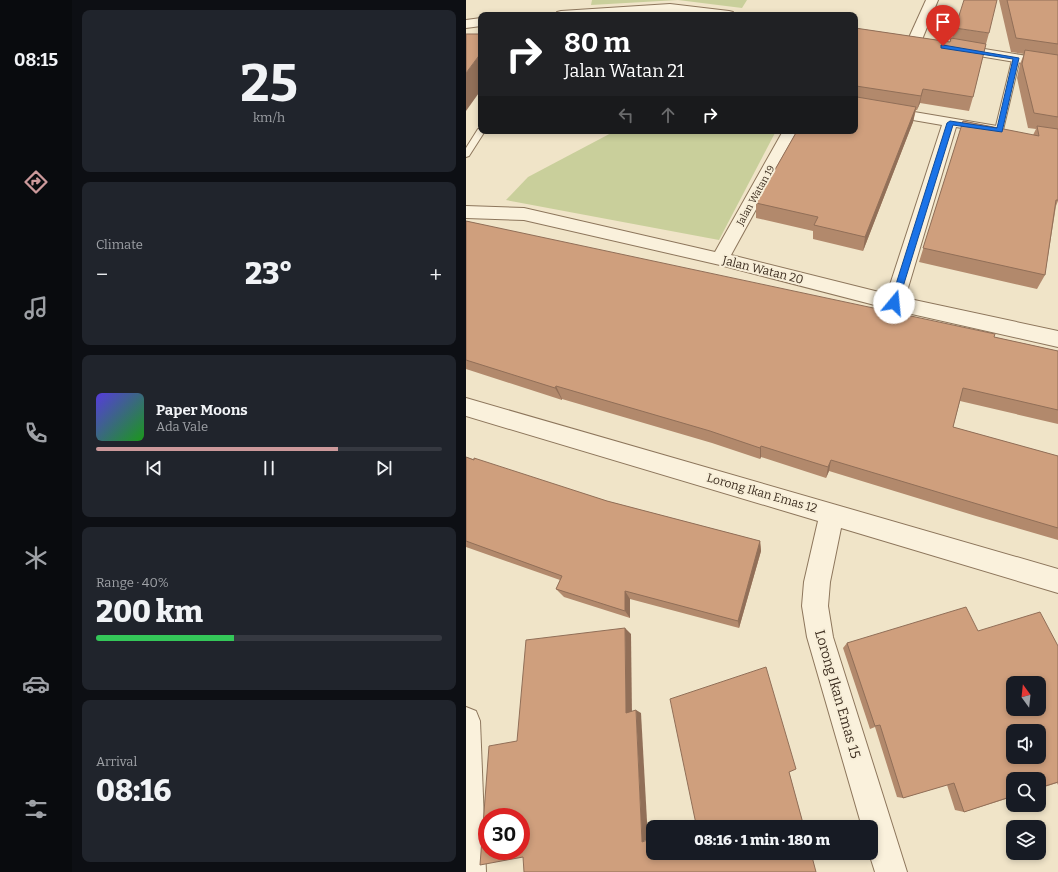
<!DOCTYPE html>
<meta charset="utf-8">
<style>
body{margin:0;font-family:Bitter,serif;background:#20242c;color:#f1f3f6;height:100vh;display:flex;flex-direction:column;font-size:15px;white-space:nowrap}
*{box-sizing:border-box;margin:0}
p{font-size:13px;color:#9ea1a6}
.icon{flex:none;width:22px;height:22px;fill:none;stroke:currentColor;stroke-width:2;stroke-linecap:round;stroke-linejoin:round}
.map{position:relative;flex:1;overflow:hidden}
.drawer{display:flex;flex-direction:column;gap:10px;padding:10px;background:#0d0f14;width:394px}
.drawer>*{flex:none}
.banner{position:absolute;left:12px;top:12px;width:380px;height:122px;border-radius:8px;box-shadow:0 2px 6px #0003;background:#202124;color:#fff;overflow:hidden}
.needle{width:26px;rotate:345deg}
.tools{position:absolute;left:540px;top:676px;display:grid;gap:8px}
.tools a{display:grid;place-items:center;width:40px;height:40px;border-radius:8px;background:#171b24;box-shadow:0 2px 6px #0003;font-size:20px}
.speed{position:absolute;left:12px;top:808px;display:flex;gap:8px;font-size:20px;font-weight:700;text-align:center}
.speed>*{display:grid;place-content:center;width:52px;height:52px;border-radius:50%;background:#171b24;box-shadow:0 2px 6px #0003;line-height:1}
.speed .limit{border:6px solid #d22;background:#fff;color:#111}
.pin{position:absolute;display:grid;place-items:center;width:34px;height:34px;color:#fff;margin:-41px -17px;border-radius:50% 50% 50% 0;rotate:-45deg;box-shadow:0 0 4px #0007}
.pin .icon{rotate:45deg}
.me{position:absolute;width:44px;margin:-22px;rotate:17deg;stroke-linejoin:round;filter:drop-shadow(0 0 3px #0008)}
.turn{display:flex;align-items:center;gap:14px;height:84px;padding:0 20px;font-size:18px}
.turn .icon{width:52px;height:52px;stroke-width:2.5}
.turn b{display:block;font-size:28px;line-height:34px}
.lanes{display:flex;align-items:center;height:38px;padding:0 20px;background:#0003;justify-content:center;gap:20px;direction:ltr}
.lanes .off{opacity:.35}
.big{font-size:30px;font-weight:800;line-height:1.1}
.drawer .card{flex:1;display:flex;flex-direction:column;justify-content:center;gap:6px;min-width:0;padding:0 14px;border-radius:8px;background:#20242c}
.drawer .dial{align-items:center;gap:0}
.dial b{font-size:52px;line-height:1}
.song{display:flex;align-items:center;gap:12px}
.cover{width:48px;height:48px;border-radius:6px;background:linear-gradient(135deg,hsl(250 70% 55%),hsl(120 70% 35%))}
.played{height:4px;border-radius:2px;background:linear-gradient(90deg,#cc999b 70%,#363941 70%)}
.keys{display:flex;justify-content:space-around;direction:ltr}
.heat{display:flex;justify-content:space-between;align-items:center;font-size:22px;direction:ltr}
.charge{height:6px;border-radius:3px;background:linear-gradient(90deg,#34c759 40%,#363941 0)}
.trip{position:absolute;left:180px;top:820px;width:232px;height:40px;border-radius:8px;background:#171b24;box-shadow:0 2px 6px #0003;font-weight:800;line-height:40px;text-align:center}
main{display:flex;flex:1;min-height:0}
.tab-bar{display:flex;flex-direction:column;width:72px;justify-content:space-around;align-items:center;background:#090b0e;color:#9ea1a6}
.tab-bar .icon{width:28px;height:28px}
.tab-bar .active{color:#cc999b}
.tab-bar b{font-size:18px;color:#f1f3f6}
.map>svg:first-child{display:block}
.green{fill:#c9cf9b}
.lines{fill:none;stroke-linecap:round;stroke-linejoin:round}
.service-casing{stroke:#8d765c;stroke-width:2}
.minor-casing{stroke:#8d765c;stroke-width:2}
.service{fill:#faf1dc;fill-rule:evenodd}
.minor{fill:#faf1dc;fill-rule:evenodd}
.wall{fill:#b2896c}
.shaded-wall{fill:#916f58}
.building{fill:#cf9f7d;stroke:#916f58;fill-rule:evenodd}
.route{fill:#1a73e8;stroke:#114b97}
.labels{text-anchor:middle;stroke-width:4;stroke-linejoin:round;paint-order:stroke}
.far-street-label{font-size:10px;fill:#3d2e20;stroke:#f7eed8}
.street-label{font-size:12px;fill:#3d2e20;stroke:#f7eed8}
.near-street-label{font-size:14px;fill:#3d2e20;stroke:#f7eed8}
</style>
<main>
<nav class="tab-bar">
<b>08:15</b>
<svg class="icon active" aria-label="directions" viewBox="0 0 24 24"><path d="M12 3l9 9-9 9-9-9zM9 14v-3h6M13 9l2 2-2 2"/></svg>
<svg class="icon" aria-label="music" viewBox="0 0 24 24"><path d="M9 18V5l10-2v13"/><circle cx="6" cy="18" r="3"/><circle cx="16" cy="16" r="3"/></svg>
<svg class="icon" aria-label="phone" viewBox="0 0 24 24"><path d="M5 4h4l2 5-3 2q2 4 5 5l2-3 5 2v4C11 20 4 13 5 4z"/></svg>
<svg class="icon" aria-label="climate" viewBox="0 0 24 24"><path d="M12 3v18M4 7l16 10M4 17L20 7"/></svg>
<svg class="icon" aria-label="car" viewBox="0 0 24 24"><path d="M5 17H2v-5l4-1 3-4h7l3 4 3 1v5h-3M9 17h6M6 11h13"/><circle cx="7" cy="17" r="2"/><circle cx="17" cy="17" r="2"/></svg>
<svg class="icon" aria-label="filters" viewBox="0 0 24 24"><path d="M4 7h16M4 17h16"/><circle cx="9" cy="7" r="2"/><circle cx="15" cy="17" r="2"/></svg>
</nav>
<section class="drawer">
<div class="card dial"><b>25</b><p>km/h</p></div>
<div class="card"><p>Climate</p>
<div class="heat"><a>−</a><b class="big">23°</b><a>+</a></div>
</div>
<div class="card">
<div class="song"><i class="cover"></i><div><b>Paper Moons</b><p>Ada Vale</p></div></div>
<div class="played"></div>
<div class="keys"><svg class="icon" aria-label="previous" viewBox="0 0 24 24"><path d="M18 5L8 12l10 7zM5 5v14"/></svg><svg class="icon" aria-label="pause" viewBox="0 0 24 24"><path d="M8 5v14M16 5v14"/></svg><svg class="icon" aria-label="next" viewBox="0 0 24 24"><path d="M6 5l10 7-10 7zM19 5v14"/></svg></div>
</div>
<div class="card"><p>Range · 40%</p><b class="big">200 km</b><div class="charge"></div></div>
<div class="card"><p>Arrival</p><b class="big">08:16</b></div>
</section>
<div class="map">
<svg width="592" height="872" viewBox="0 0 592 872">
<rect width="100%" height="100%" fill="#f0e4c8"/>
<g class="green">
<polygon points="126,0 281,0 276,8 212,0 125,5"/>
<polygon points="149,131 310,131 253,240 40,200 62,177"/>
</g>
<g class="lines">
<g class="service-casing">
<g id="service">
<polygon points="547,56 550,56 554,58 537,130 533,132 529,130"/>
<polygon points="12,129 15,129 15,131 19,131 3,156 0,157 0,148"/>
</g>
</g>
<g class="minor-casing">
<g id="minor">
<polygon points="460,0 472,0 455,42 453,45 443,45 441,42"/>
<polygon points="204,4 263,11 267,12 269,15 232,15 204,12 152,15 89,15 91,12 95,11"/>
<polygon points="15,18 15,26 0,28 0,20"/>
<polygon points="488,44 592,61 592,69 483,51 481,48 483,45"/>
<polygon points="389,102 531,126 533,129 531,132 526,133 490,127 439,298 592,331 592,347 428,310 254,265 58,220 0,218 0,206 58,208 249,252 317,131 333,131 265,255 421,294 476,125 389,110"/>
<polygon points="0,398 592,569 592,593 375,528 364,582 362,606 367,637 441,872 409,872 403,853 405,853 405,827 396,827 341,637 336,606 338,582 352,521 0,416"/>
<polygon points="0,707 10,711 14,721 20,872 0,872"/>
</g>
</g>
<use href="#service" class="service"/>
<use href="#minor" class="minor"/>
</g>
<g class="wall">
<polygon points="533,0 592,0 592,201 590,206 579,275 571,289 453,262 497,121 567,135 570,129 562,128 551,78 554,64 558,54 545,52"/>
<polygon points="389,28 484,42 486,38 489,28 523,33 520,44 507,97 503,111 454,103 451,110 450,110 447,122 397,251 347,239 347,231 290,218 290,203"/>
<polygon points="0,221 592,351 592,424 494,401 487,427 592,456 592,540 510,516 363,471 360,478 295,457 294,459 246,443 96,399 96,400 0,369"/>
<polygon points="0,457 141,501 294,541 295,551 273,628 164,599 164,618 98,597 90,589 94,580 0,547"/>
<polygon points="512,631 592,646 592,785 591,783 498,812 489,810 481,785 437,798 431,797 409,727 404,729 377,648 381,643"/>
<polygon points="323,772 338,827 218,827 230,823"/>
</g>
<g class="shaded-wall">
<polygon points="15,53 15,90 0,111 0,73"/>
<polygon points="457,89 454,103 451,110"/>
<polygon points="450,107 447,122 397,251 399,237"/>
<polygon points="90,386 96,399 96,400 89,388"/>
<polygon points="295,446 295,457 294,459 294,448"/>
<polygon points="365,460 363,471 360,478 362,467"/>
<polygon points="294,541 295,551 273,628 272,621"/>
<polygon points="159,591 164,599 164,618 159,611"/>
<polygon points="159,628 165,634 166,716 160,713"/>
<polygon points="170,710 175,713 182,839 176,842"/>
</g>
<g class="building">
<polygon points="498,0 531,0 523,33 489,28"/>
<polygon points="541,0 592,0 592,44 550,38"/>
<polygon points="389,28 484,42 485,38 520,44 507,97 457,89 455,96 390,86 391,97 450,107 399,237 348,225 352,217 290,203 331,131 389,131"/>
<polygon points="0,34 15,34 15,53 0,73"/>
<polygon points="559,50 592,55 592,117 568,113 556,64"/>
<polygon points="497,121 573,136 571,126 592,129 592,200 590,200 579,275 457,248"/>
<polygon points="0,221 529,334 528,337 592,351 592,410 497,388 487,427 592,456 592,528 518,506 365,460 362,467 295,446 294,448 244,431 90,386 89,388 0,360"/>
<polygon points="0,457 8,460 8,458 141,501 294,541 272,621 159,591 159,611 90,589 96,576 0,541"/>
<path d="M500,607L512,631L574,612L592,646V782L573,788V779H547V796L498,812L488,783L437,798L414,725L409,726L381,643ZM547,683H573V709H547ZM547,731H573V757H547Z"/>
<path d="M159,628L160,713L170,710L176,842L187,838V853H345L350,872H58L57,857L14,865L23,746L51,741L60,640ZM21,817H55V851H21Z"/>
<polygon points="300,667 330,769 323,772 338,827 221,827 230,824 204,699"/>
</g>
<polygon class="route" points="477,45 553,58 536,132 487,125 432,303 428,306 424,303 481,123 484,121 531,128 547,59 475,48 475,45"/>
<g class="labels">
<g class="far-street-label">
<text transform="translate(289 195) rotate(-61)" y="4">Jalan Watan 19</text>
</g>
<g class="street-label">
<text transform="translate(297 270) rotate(14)" y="4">Jalan Watan 20</text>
<text transform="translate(296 493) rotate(16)" y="4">Lorong Ikan Emas 12</text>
</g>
<g class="near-street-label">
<text transform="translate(372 694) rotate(74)" y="5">Lorong Ikan Emas 15</text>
</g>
</g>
</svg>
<div class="tools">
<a><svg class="needle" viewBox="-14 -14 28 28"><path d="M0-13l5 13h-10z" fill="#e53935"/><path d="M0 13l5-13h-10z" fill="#9ea1a6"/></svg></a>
<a><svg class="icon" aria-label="sound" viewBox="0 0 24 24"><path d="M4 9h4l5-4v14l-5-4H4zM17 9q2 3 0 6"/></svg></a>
<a><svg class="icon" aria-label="search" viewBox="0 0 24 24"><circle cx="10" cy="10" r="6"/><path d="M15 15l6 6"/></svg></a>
<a><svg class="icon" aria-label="layers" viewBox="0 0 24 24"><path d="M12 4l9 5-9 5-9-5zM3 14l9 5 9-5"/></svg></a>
</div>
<div class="speed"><div class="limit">30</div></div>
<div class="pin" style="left:477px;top:46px;background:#d93025"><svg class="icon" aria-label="arrive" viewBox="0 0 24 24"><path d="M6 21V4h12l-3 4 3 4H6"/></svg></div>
<svg class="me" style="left:428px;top:303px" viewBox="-20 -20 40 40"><circle r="19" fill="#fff"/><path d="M0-13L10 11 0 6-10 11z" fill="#1a73e8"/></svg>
<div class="trip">08:16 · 1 min · 180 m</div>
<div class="banner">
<div class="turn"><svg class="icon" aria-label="right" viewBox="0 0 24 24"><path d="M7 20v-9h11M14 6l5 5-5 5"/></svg><div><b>80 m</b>Jalan Watan 21</div></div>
<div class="lanes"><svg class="icon off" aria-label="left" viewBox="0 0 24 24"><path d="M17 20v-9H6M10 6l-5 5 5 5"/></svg><svg class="icon off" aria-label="ahead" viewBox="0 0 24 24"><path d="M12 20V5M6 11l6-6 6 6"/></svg><svg class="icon" aria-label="right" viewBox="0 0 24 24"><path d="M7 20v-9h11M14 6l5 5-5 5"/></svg></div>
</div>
</div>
</main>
